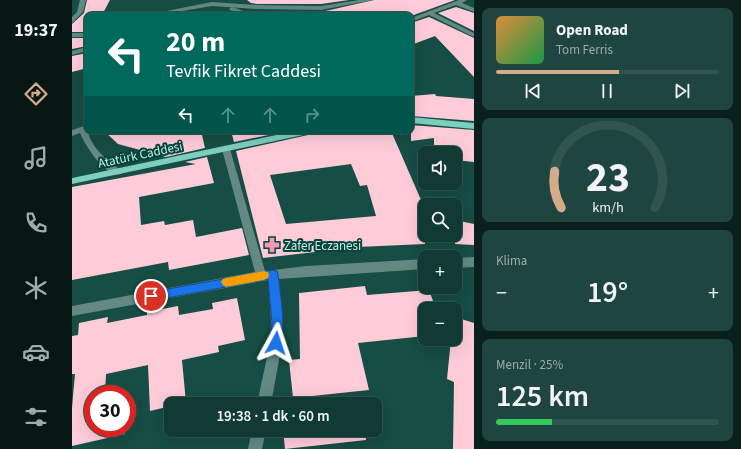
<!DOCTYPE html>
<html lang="tr">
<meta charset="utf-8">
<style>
body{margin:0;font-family:"Source Sans 3",sans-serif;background:#1e453f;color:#f1f3f6;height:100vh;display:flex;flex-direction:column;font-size:15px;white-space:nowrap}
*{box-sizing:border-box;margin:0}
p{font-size:13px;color:#9cadac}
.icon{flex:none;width:22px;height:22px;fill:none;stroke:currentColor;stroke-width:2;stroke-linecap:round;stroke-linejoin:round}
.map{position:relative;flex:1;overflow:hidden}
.sheet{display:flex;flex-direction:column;gap:8px;padding:8px;background:#09201c;width:267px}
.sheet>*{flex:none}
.banner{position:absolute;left:12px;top:12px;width:330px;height:122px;border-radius:8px;box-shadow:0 4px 16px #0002,0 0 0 1px #30544e;background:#00695c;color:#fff;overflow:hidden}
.buttons{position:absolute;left:346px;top:146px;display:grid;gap:8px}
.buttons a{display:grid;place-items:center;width:44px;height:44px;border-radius:8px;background:#103a33;box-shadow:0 4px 16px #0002,0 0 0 1px #30544e;font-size:20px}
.speed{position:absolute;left:12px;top:385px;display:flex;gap:8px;font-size:20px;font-weight:700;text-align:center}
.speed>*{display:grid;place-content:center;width:52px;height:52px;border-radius:50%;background:#103a33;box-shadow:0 4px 16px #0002,0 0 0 1px #30544e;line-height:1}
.speed .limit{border:6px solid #d22;background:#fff;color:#111}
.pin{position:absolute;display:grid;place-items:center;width:34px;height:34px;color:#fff;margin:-17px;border:2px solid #fff;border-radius:50%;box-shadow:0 1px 4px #0007}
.me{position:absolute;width:44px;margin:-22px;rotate:5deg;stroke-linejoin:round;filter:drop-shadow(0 0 3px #0008)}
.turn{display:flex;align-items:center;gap:14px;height:84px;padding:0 16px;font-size:18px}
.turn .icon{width:52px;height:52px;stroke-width:2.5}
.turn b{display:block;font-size:28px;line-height:34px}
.lanes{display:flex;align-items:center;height:38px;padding:0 16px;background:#0003;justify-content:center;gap:20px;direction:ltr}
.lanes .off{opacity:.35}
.big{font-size:30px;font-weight:600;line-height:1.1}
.sheet .tile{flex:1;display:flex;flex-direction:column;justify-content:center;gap:6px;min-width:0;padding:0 14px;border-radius:8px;background:#1e453f}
.sheet .dial{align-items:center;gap:0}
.dial svg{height:104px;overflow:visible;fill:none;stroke:#30544e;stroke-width:7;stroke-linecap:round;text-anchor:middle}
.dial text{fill:#f1f3f6;stroke:none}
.song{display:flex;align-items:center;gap:12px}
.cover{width:48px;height:48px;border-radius:6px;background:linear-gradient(135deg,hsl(30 70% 55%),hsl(140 70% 35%))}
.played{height:4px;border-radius:2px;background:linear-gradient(90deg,#d6ab8b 55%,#30544e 55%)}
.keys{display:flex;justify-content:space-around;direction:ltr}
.heat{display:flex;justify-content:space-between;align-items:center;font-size:22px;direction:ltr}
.charge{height:6px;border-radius:3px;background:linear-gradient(90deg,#34c759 25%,#30544e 0)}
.trip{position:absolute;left:92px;top:397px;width:218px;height:40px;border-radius:8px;background:#103a33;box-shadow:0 4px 16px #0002,0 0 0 1px #30544e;font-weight:600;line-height:40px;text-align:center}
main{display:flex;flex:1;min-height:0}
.tabs{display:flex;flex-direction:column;width:72px;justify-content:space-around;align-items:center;background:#061714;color:#9cadac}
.tabs .icon{width:28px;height:28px}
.tabs .selected{color:#d6ab8b}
.tabs b{font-size:18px;color:#f1f3f6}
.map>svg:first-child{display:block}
.building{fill:#feccd9;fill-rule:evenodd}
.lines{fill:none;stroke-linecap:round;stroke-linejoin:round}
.minor{fill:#638982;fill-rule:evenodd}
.major{fill:#7dcebf;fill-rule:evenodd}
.route{fill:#1a73e8;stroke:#114b97}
.slow{fill:#f59e0b}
.labels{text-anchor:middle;stroke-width:4;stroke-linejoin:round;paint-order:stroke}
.street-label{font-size:13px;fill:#c1eee5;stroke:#07423a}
.poi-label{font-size:13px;fill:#c1eee5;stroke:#07423a;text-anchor:start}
</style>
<main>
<nav class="tabs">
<b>19:37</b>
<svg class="icon selected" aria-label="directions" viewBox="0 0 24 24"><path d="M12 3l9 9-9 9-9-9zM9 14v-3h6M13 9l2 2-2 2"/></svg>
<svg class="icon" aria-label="music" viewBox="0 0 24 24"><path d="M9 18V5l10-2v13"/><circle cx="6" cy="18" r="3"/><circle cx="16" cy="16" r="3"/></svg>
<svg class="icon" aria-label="phone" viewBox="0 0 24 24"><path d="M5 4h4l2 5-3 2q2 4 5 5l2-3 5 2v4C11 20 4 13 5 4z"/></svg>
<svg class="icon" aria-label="climate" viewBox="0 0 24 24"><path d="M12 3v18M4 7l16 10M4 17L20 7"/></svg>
<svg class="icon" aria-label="car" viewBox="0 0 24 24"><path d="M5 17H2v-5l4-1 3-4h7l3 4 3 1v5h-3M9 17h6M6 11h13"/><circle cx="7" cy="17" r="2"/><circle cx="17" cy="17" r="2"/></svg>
<svg class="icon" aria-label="filters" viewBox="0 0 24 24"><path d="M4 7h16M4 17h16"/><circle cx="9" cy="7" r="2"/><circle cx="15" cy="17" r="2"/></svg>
</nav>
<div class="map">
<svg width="402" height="449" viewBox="0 0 402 449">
<rect width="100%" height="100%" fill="#164d44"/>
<g class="building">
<polygon points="15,0 38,0 30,15 15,15 15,32 0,32 0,24 12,13"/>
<polygon points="175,0 277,0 249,4 185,4 179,3"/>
<polygon points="302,0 383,0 339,16 339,15 197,15 190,11 249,12"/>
<polygon points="384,7 402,13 402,31 366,13"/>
<polygon points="357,17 402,38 402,77 363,36 339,45 339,23"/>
<polygon points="0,38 15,38 15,46 0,49"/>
<polygon points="15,53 15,68 0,72 0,56"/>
<polygon points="363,94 364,96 402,99 402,121 339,116 339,96"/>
<polygon points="339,125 402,130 402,162 383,160 383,153 362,153 362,138 339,141"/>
<polygon points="32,131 129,131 133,148 94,157 46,144"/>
<polygon points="159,131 216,131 162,142"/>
<path d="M241,131H319L353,209V244L286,247L191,258L164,151L236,135ZM279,164L288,186L295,185L304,216L214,224L198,175Z"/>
<polygon points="135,157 142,183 67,197 69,225 92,221 93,225 121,220 124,237 170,228 177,255 97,270 96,262 0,280 0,187 124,164 113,162"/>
<polygon points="383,220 402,224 402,245 383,244"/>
<polygon points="293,286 295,295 357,290 364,309 353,309 353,336 286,343 297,390 221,398 217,360 228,359 227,293"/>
<polygon points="165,298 173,340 146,346 147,352 110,360 114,403 99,404 99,406 78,411 76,365 34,374 33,394 21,394 21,428 52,428 53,434 0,446 0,408 3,374 0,374 0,336 6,335 7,323 36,317 35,323 75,315 75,312 106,306 107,315 141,309 140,303"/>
<polygon points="383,317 402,323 402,449 381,449 382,382 375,379 379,339 383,339"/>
<polygon points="211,430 293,430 294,440 213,449"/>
</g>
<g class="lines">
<g class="minor">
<polygon points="8,0 14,0 11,12 0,23 0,17 5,12"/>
<polygon points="287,0 301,0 249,10 185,9 140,6 87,15 74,15 140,2 185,5 249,6"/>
<polygon points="387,0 395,0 390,3 402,8 402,12 384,5 362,13 402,33 402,37 357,15 339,22 339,18"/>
<polygon points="160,7 180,14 181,15 172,15 158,10 157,9"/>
<rect x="0" y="33" width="15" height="4"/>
<polygon points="15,47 15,51 0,55 0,51"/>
<path d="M15,125C15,144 34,160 49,170L50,172L49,174C34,179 13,145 8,133L0,136V130Z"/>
<polygon points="154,146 158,149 193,271 234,266 353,259 353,269 207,279 211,321 210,343 199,404 185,404 198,343 199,321 196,280 0,316 0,306 183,272 150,149"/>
<polygon points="402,257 402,267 383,268 383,258"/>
<polygon points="180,430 194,430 190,449 176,449"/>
</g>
<g class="major">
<polygon points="339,117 402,123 402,129 339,123"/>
<polygon points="223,131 240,131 236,134 0,184 0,178"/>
</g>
</g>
<path class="route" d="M201,270L205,271L206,274C208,294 215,328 207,347L204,348L200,347L198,343L200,322L196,279L79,301L75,300L73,296L75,293L79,292Z"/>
<polygon class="slow" points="192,271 196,272 197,275 196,278 192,280 154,287 151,285 149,282 151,279 154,278"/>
<defs>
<g id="pharmacy-bare" transform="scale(1.2)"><path d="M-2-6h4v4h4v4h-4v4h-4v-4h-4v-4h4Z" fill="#f19ab3" stroke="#07423a" stroke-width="2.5" paint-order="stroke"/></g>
</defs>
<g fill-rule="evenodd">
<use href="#pharmacy-bare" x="200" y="245"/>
</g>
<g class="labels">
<g class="street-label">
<text transform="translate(68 154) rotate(-12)" y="5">Atatürk Caddesi</text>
</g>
<g class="poi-label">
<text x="212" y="250">Zafer Eczanesi</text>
</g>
</g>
</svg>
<div class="buttons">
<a><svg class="icon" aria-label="sound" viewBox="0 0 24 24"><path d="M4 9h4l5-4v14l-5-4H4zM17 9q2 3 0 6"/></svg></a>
<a><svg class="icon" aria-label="search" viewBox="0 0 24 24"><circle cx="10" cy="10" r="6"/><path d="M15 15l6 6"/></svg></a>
<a>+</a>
<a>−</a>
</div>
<div class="speed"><div class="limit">30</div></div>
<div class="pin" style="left:79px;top:296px;background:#d93025"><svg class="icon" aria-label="arrive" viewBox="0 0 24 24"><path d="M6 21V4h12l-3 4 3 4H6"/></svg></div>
<svg class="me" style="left:204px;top:343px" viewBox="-20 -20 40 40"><path d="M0-17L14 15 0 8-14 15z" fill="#1a73e8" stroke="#fff" stroke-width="4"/></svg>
<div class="trip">19:38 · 1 dk · 60 m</div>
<div class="banner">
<div class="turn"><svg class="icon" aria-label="left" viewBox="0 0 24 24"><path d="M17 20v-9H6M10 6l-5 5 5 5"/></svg><div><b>20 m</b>Tevfik Fikret Caddesi</div></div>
<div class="lanes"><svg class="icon" aria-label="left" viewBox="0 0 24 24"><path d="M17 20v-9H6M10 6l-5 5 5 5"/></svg><svg class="icon off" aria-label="ahead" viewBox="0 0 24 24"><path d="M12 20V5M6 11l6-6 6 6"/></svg><svg class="icon off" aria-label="ahead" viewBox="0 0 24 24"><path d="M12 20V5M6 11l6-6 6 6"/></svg><svg class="icon off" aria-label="right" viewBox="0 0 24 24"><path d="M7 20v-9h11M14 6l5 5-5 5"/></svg></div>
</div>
</div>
<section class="sheet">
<div class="tile">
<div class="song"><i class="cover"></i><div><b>Open Road</b><p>Tom Ferris</p></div></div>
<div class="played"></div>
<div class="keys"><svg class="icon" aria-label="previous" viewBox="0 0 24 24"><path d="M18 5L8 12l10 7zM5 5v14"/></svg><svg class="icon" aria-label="pause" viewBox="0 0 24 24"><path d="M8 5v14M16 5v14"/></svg><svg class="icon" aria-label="next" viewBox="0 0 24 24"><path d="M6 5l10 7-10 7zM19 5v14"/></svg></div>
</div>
<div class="tile dial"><svg viewBox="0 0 100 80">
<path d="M14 69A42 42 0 1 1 86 69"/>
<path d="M14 69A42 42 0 0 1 9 41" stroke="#d6ab8b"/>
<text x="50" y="56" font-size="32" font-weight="700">23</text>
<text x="50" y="72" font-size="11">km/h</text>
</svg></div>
<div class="tile"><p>Klima</p>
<div class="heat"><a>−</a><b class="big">19°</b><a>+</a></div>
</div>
<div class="tile"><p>Menzil · 25%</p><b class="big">125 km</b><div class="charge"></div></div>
</section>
</main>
